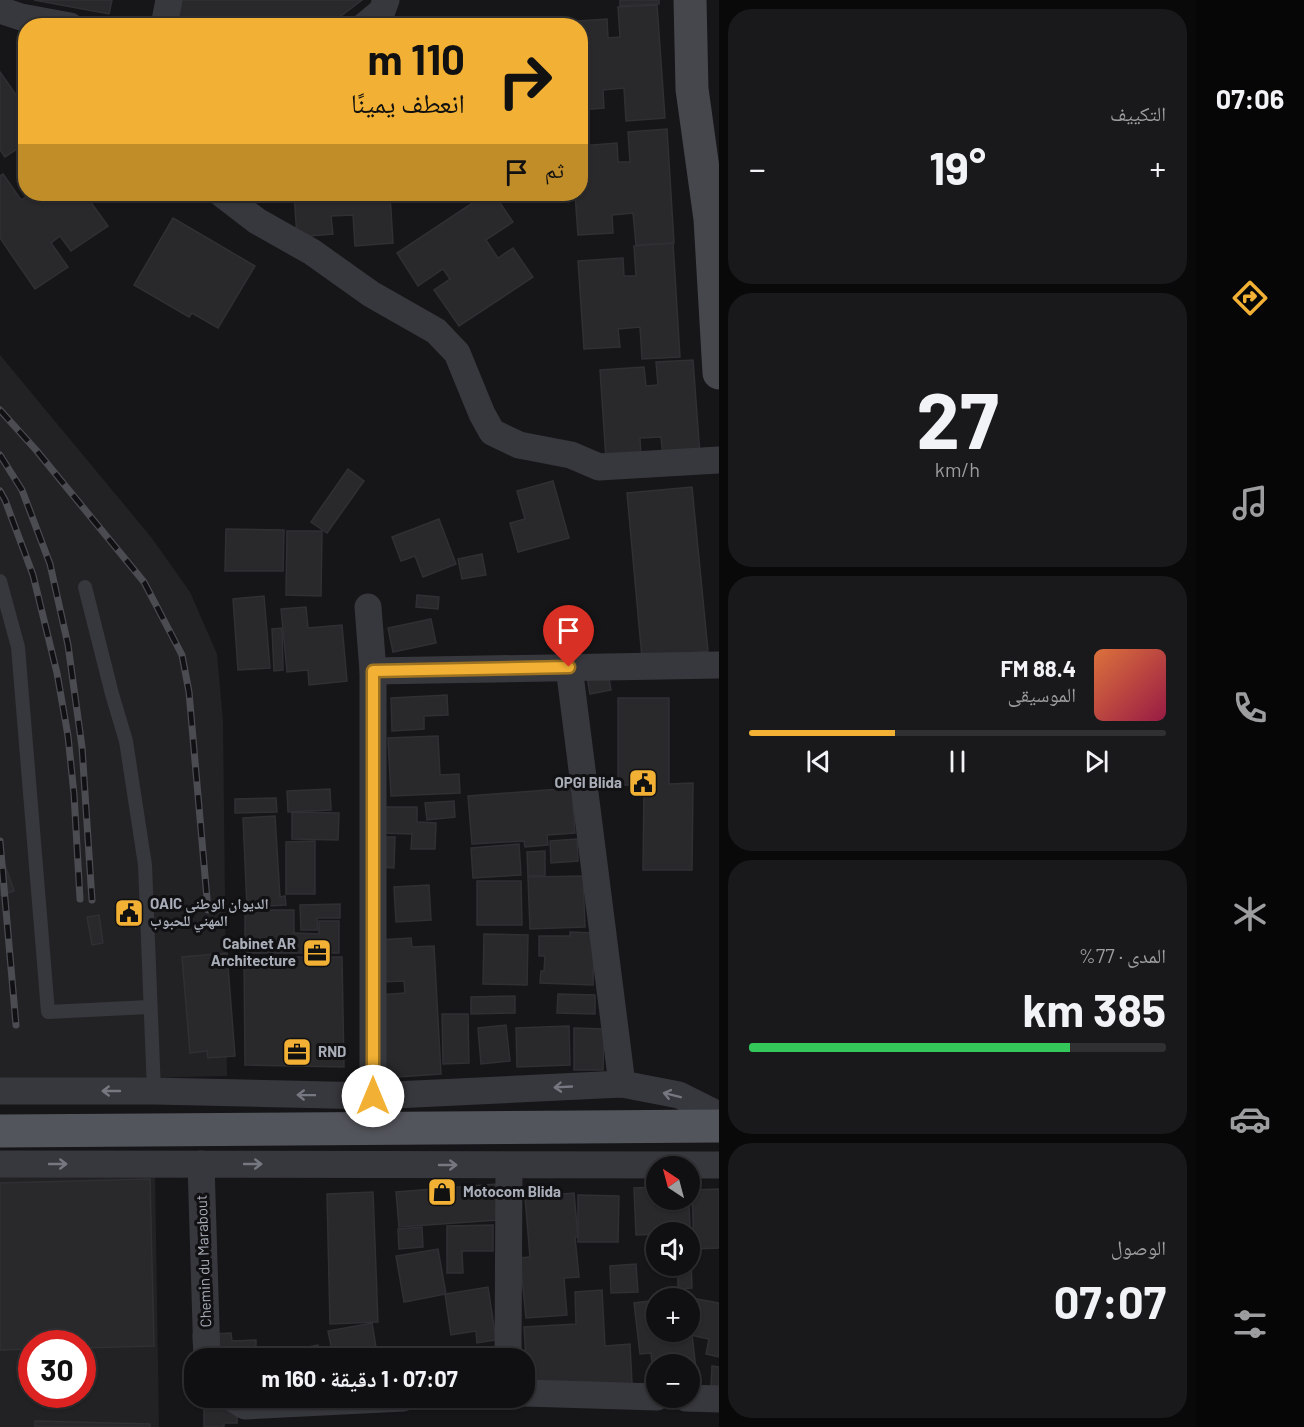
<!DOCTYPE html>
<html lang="ar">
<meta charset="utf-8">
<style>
body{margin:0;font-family:Barlow,"Noto Naskh Arabic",sans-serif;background:#19191b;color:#f1f3f6;direction:rtl;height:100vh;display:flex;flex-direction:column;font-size:22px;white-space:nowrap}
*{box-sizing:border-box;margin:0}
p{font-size:20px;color:#9c9d9f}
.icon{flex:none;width:33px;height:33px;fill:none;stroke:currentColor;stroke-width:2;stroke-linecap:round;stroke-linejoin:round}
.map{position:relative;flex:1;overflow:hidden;direction:ltr}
.side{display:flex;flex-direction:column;gap:9px;padding:9px;background:#09090a;width:477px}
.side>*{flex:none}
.guide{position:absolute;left:18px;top:18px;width:570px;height:183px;border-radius:24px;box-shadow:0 2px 4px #0004,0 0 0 2px #303032;direction:rtl;background:#f2b134;color:#111;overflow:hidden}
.needle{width:39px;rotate:324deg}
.fabs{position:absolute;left:646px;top:1156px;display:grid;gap:12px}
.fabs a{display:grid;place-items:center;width:54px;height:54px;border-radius:50%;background:#101012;box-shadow:0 2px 4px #0004,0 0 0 2px #303032;font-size:30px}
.speed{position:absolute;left:18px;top:1330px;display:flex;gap:12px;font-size:30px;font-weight:700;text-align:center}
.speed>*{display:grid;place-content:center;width:78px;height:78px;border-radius:50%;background:#101012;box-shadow:0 2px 4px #0004,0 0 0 2px #303032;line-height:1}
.speed .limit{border:9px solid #d22;background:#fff;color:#111}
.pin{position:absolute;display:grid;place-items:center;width:51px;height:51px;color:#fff;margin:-62px -26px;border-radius:50% 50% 50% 0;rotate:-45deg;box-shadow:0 0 6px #0007}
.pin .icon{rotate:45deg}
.me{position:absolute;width:66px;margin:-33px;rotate:0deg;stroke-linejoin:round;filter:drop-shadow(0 0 4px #0008)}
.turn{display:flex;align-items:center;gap:21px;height:126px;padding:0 24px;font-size:27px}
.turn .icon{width:78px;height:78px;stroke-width:2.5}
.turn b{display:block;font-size:42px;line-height:51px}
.then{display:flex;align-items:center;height:57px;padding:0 24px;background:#0003;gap:12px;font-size:22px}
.big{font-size:45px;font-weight:700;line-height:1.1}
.side .tile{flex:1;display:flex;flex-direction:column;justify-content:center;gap:9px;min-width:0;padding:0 21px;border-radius:24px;background:#19191b}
.side .dial{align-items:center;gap:0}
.dial b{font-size:78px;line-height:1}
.song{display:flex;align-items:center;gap:18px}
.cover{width:72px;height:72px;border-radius:9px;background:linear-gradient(135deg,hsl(20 70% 55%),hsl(340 70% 35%))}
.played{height:6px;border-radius:3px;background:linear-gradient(90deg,#f2b134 35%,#303032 35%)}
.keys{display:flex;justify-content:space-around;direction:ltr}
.heat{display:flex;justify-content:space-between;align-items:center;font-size:33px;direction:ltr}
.charge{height:9px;border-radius:4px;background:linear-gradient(90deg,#34c759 77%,#303032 0)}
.trip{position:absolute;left:184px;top:1348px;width:351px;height:60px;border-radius:24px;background:#101012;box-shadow:0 2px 4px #0004,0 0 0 2px #303032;font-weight:700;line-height:60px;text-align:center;direction:rtl}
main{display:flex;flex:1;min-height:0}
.tabs{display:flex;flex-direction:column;width:108px;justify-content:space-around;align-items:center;background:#060607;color:#9c9d9f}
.tabs .icon{width:42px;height:42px}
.tabs .on{color:#f2b134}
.tabs b{font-size:27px;color:#f1f3f6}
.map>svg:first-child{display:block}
.built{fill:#222225;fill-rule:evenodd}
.building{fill:#29292c;stroke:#303034;stroke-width:1.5}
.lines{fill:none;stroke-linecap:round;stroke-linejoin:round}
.lane{stroke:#37383d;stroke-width:14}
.street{stroke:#37383d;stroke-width:27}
.secondary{stroke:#45474d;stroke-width:33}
.primary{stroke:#53555c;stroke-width:33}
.rail-casing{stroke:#4a4c52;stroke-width:7}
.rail{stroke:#111113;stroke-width:4.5;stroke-dasharray:14;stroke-linecap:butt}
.oneway{stroke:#757881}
.route-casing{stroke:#9d7322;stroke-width:15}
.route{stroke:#f2b134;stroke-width:10}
.labels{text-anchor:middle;stroke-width:6;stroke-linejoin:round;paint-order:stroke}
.poi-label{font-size:15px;font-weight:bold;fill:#a8adb8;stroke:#111113;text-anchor:start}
.street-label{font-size:15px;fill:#a8adb8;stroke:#111113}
</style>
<main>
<nav class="tabs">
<b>07:06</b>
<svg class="icon on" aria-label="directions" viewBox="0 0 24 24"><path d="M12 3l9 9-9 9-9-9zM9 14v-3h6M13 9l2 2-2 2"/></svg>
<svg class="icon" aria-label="music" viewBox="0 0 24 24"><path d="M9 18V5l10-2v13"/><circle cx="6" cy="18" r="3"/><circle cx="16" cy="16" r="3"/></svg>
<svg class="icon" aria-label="phone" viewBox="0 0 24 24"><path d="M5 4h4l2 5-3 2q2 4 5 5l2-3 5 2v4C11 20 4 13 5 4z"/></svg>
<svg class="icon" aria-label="climate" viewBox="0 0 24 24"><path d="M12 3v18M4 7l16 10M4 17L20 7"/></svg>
<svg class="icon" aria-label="car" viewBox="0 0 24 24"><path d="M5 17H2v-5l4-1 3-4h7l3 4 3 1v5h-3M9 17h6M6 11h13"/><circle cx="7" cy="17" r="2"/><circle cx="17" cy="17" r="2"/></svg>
<svg class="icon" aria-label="filters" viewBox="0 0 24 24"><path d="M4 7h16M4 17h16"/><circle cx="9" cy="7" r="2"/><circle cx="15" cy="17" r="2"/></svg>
</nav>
<section class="side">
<div class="tile"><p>التكييف</p>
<div class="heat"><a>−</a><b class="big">19°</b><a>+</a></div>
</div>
<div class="tile dial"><b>27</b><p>km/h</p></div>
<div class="tile">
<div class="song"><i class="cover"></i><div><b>88.4 FM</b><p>الموسيقى</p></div></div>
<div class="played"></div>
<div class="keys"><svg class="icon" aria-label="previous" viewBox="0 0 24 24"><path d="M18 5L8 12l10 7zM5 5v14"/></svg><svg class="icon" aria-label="pause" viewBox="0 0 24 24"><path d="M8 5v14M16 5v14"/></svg><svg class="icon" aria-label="next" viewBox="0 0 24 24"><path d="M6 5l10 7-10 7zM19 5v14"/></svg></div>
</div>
<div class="tile"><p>المدى · 77%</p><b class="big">385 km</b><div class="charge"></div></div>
<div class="tile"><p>الوصول</p><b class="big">07:07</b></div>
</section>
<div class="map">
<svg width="719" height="1427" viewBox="0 0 719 1427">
<rect width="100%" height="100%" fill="#161618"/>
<g class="built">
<polygon points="0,355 151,537 190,592 217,654 223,721 227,1076 0,1081"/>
<path d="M155,1172L159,1427H0V1176ZM32,1344H82V1395H32Z"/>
</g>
<g class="building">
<polygon points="34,0 112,0 109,14"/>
<polygon points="181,0 362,0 328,26 177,26"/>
<polygon points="620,0 659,0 659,4 620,6"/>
<polygon points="657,5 665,118 626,121 624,88 603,90 604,108 580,110 580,26 563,26 563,22 607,19 608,38 620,37 618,7"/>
<polygon points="0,72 26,109 26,143 5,157 0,150"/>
<polygon points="667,129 674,243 636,245 633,213 612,215 613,233 578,235 575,194 580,194 580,146 617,143 618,162 630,162 628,132"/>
<polygon points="3,174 21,200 30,194 85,194 108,226 71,251 60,236 51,243 68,267 35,289 0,238 0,176"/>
<polygon points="294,194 390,194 393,243 355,246 353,215 331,216 333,234 297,237"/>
<polygon points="486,194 494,194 513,222 486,240 498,258 513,248 533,277 459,326 434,290 450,279 443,269 418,286 397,253"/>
<polygon points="173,218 255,266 218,328 192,313 189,317 134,285"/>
<polygon points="673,243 680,357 642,359 640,327 618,329 620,347 584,349 578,261 623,258 624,276 636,276 634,246"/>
<polygon points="693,360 700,455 663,457 661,437 640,438 641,456 606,459 600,370 644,367 646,386 658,385 656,362"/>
<polygon points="348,469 364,481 327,533 311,522"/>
<polygon points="553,481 569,538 518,552 510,523 525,519 517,491"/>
<polygon points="692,487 708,651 642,658 627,493"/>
<polygon points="439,519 456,564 423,577 415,556 401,561 392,537"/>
<polygon points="226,529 284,530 283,571 225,571"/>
<polygon points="287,531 322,531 321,596 286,595"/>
<polygon points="482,554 486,575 462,579 458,559"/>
<polygon points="417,595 439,597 438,609 416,607"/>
<polygon points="264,596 270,668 238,670 233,599"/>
<polygon points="306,607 308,628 342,625 347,681 309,685 308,670 287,672 281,609"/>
<polygon points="431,619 436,643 393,652 388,628"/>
<polygon points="282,628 283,670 274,671 272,629"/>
<polygon points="608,672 611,690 590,694 587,676"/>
<polygon points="447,695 448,715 424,716 424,729 392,731 391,698"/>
<polygon points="618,698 669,698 669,784 693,783 692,870 643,870 644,785 618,785"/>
<polygon points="438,736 440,775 459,774 460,793 391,796 388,738"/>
<polygon points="572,788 575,833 547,835 548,845 525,847 524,841 472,844 468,796"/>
<polygon points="330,789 331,810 288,812 287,791"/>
<polygon points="276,798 277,812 235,813 235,799"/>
<polygon points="454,801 455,817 427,820 425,803"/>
<polygon points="381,807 417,807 417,822 436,823 435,849 411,849 412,834 381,833"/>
<polygon points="292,812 339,813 338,840 292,839"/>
<polygon points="275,816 280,897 285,896 286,905 247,907 243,818"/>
<polygon points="381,837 395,837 394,868 380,867"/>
<polygon points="577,839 578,861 551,863 550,841"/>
<polygon points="315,841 315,894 286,894 286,842"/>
<polygon points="519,844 521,875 473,878 471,848"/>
<polygon points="545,851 545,876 528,876 527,852"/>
<polygon points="1,853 14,891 1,895 0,854"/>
<polygon points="583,876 585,927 530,929 528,877"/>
<polygon points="477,881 521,881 522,925 477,925"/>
<polygon points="429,885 431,920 396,922 394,887"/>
<polygon points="340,904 340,918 317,918 318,930 301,930 300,905"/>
<polygon points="245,910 294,910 294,933 319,934 319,921 339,921 339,953 245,953"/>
<polygon points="99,915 103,943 92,945 87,917"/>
<polygon points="570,932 594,933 593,985 540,983 541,971 544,971 545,956 539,956 539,936 570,936"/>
<polygon points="484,934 528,935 527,985 483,984"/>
<polygon points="411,938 412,947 434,946 441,1074 384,1078 379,995 405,993 404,981 381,982 379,940"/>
<polygon points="227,953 235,1056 208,1058 207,1051 190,1053 182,957"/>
<polygon points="244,957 342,957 344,1067 245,1065"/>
<polygon points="558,994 595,995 595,1014 557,1013"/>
<polygon points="515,996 515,1013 471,1014 471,997"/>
<polygon points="442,1014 468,1014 469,1063 443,1064"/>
<polygon points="506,1025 510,1061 481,1064 478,1028"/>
<polygon points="569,1026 570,1065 517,1067 516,1028"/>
<polygon points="574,1028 604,1029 603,1070 574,1070"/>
<polygon points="150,1179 154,1346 82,1348 82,1344 32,1344 32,1349 0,1350 0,1183"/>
<polygon points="496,1184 498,1220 399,1227 396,1192"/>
<polygon points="657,1187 657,1200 689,1200 692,1288 678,1289 678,1266 690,1266 690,1233 636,1235 634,1188"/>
<polygon points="719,1189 719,1248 694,1249 692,1190"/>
<polygon points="373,1192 378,1322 330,1324 327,1194"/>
<polygon points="574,1193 578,1237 575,1237 579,1277 564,1278 567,1315 526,1318 520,1258 530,1257 525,1197"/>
<polygon points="578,1195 619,1196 618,1242 578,1242"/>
<polygon points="493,1225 493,1251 462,1251 463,1273 447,1273 447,1226"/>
<polygon points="422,1227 423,1247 399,1249 398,1229"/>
<polygon points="438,1249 446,1294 404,1302 396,1256"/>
<polygon points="636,1264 638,1292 611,1293 610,1266"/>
<polygon points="488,1287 496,1340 477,1343 476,1331 451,1335 445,1294"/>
<polygon points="602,1290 605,1346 630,1344 632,1384 528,1391 524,1327 576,1324 575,1292"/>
<polygon points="697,1299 719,1303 719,1357 706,1354 709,1339 690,1335"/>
<polygon points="657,1300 657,1332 680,1332 681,1336 692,1335 699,1394 690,1395 690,1365 657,1365 656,1399 651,1353 640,1354 634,1303"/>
<polygon points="372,1323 376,1347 333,1355 328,1331"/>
<polygon points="231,1333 232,1341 256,1340 256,1351 276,1350 277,1359 195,1359 195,1369 193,1335"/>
<polygon points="318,1345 321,1359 276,1359 275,1353"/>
<polygon points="495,1352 495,1359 447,1359 447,1354"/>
<polygon points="712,1366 719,1367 719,1386 711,1386"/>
<polygon points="448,1398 496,1398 496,1401 448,1402"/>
<polygon points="204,1409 237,1409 237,1423 224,1423 224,1427 204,1427"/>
<polygon points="35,1421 150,1424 150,1427 35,1427"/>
</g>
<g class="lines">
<g class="lane">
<polyline points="0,581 18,647 48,1012 149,1007"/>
<polyline points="85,587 112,694 126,741 145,865 154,1091"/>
</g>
<g class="street">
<polyline points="0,10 21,17 70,26"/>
<polyline points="164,26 169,0"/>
<polyline points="364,26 382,11 386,0"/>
<polyline points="222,194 257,221 312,252 371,294 436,331 457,353 482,414 492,432 519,445 571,455 599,467 719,460"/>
<polyline points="368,607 373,671 373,1096"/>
<polyline points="569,667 622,1084"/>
<polyline points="373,671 719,665"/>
<polyline points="0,1091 154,1091 373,1096 622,1084 679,1095 719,1115"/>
<polyline points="0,1164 719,1165"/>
<polyline points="201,1164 207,1359"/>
<polyline points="508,1359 509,1166"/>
<polyline points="525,1393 657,1397"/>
<polyline points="232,1398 245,1406 403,1398"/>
<polyline points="686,1398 719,1399"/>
</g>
<polyline class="secondary" points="690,0 692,89 710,219 719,373"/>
<polyline class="primary" points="0,1131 719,1126"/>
<g class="rail-casing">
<g id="rail">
<polyline points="0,410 36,450 144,582 182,655 189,692 208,910"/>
<polyline points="0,455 22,490 50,564 68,645 82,747 92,900"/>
<polyline points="0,491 5,500 33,575 57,673 68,736 74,794 80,899"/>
<polyline points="0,841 16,1025"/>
</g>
</g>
<use href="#rail" class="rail"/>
</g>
<defs><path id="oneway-shaft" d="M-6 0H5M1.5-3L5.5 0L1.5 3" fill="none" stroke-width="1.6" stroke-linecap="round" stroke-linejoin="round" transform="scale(1.5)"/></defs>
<g class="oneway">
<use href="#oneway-shaft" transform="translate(563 1087) rotate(177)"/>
<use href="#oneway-shaft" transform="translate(111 1091) rotate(180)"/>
<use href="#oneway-shaft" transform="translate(306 1095) rotate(-179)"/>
<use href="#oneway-shaft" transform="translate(672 1095) rotate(-166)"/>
<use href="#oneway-shaft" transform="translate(58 1164)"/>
<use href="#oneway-shaft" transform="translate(253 1164)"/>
<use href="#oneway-shaft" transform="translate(448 1165)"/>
</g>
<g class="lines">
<g class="route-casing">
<polyline id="route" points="373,1096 373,671 569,667"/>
</g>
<use href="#route" class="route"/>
</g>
<defs>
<g id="civic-square" transform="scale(1.5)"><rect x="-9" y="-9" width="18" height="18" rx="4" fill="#f2b134" stroke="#111113"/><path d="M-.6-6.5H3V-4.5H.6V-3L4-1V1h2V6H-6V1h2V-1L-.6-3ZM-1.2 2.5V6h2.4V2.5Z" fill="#111"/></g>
<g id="office-square" transform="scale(1.5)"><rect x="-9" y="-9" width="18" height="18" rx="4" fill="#f2b134" stroke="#111113"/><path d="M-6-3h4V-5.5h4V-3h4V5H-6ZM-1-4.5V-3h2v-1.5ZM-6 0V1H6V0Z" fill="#111"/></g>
<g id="shop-square" transform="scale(1.5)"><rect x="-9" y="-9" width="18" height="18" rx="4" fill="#f2b134" stroke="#111113"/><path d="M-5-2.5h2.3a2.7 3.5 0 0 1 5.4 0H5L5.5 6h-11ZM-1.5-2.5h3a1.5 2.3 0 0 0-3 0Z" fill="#111"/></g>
</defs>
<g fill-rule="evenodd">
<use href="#civic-square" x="643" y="783"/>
<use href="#civic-square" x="129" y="913"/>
<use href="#office-square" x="317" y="953"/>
<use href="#office-square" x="297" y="1052"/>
<use href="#shop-square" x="442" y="1192"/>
</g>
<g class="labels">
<g class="poi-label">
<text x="622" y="788" text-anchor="end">OPGI Blida</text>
<text x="150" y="909">OAIC الديوان الوطني<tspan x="150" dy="17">المهني للحبوب</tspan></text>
<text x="296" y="949" text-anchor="end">Cabinet AR<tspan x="296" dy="17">Architecture</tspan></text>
<text x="318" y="1057">RND</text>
<text x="463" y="1197">Motocom Blida</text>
</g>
<g class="street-label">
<text transform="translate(204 1261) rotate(-92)" y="5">Chemin du Marabout</text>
</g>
</g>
</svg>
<div class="fabs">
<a><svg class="needle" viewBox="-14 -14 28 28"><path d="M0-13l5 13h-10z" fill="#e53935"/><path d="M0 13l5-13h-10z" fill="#9c9d9f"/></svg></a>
<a><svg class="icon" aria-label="sound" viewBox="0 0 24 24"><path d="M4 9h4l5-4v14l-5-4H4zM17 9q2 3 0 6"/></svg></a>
<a>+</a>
<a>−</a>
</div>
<div class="speed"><div class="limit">30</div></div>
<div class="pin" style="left:569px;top:667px;background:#d93025"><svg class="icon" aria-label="arrive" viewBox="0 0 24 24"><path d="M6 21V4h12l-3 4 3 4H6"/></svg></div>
<svg class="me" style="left:373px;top:1096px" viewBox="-20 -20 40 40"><circle r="19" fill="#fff"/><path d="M0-13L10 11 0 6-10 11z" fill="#f2b134"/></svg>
<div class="trip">07:07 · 1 دقيقة · 160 m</div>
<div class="guide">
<div class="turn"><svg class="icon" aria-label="right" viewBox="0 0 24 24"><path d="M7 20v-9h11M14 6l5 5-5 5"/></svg><div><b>110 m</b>انعطف يمينًا</div></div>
<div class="then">ثم<svg class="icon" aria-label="arrive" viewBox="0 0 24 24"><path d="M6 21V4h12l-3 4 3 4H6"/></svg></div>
</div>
</div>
</main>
